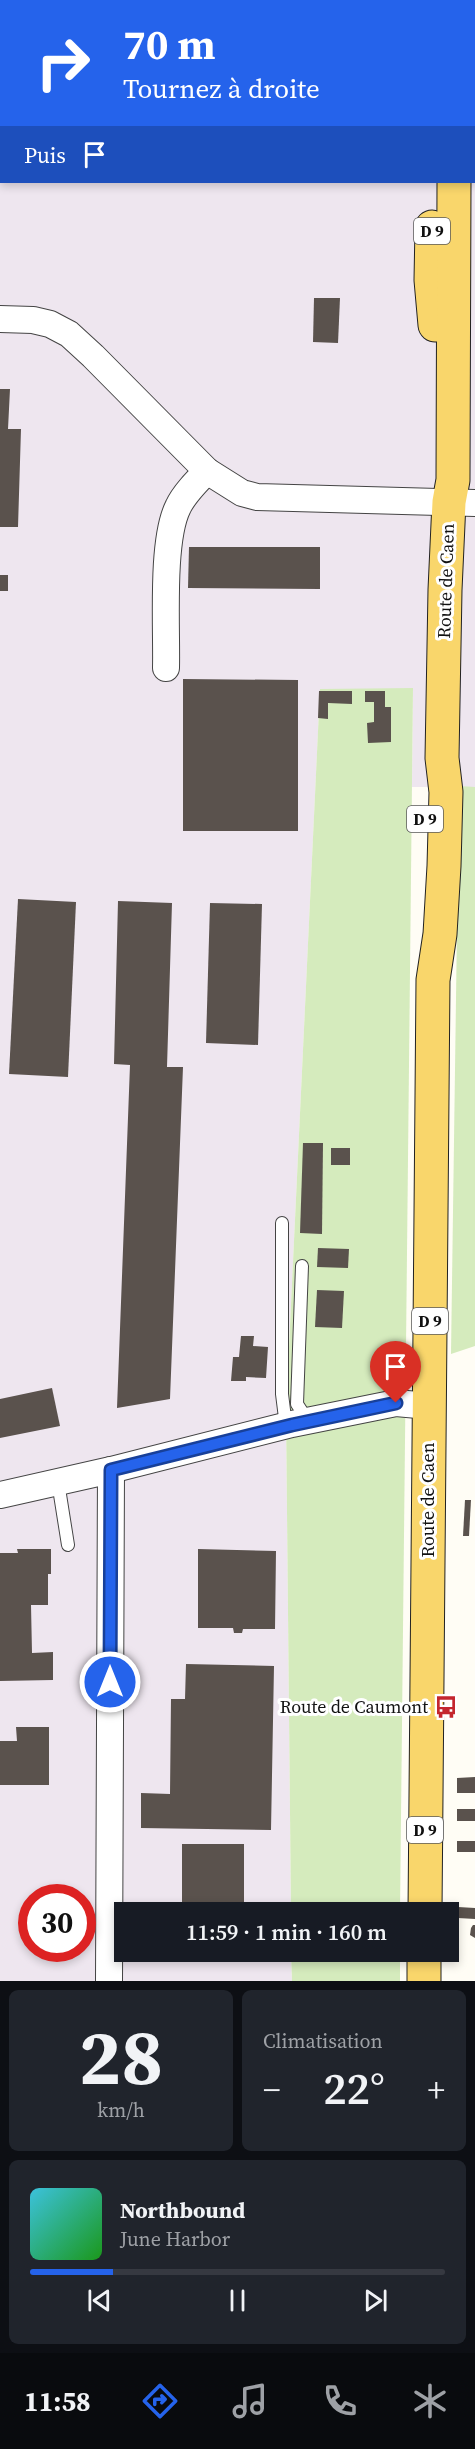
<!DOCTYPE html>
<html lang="fr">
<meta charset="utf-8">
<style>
body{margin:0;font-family:"Source Serif 4",serif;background:#20242c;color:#f1f3f6;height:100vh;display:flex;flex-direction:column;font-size:22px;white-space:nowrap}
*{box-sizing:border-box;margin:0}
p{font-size:20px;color:#9ea1a6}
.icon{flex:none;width:33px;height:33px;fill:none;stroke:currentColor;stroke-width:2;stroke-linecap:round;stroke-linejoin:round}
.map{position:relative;height:1981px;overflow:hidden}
.drawer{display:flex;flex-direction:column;gap:9px;padding:9px;background:#0d0f14;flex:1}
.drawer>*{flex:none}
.hud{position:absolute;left:0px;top:0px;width:476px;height:183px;box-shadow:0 3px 9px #0003;background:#2563eb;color:#fff;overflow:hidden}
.speed{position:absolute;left:18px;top:1884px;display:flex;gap:12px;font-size:30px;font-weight:700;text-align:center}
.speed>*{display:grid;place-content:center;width:78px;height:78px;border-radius:50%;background:#171b24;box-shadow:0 3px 9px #0003;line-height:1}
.speed .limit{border:9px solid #d22;background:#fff;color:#111}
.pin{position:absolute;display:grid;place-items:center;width:51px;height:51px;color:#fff;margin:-62px -26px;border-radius:50% 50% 50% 0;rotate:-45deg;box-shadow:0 0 6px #0007}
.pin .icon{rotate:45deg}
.me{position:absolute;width:66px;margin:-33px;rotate:0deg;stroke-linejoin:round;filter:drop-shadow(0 0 4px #0008)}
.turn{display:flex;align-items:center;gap:21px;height:126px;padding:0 24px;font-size:27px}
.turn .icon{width:78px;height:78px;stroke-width:2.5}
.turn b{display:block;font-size:42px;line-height:51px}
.then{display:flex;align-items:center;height:57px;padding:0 24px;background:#0003;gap:12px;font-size:22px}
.big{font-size:45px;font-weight:600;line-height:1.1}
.drawer .tile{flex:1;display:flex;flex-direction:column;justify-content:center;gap:9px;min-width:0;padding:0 21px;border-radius:9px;background:#20242c}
.drawer .dial{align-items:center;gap:0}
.dial b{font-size:78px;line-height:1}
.song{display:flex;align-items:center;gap:18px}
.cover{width:72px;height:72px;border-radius:9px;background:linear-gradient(135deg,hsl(190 70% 55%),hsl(120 70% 35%))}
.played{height:6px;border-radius:3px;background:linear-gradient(90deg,#2563eb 20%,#363941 20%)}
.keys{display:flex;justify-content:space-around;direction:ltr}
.heat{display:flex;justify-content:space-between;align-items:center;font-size:33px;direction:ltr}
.drawer .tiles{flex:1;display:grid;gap:9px;grid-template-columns:1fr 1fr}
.tile:last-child{grid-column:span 2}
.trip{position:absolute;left:114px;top:1902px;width:345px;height:60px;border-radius:0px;background:#171b24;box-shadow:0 3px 9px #0003;font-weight:600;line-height:60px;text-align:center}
.dock{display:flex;height:96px;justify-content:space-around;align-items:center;background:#090b0e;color:#9ea1a6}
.dock .icon{width:42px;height:42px}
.dock .on{color:#2563eb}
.dock b{font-size:27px;color:#f1f3f6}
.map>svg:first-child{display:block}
.industrial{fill:#eee6ef;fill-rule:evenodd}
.green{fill:#d5ebbd}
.building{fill:#5a524d}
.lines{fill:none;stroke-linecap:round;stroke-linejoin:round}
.lane-casing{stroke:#444;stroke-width:14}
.street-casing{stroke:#444;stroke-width:28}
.primary-casing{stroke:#222;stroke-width:35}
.lane{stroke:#fff;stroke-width:12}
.street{stroke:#fff;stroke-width:26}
.primary{stroke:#f9d66b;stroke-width:33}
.route-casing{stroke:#184099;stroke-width:15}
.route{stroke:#2563eb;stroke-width:10}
.labels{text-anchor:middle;stroke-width:6;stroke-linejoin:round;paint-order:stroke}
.shield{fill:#fff;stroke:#585858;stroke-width:1.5}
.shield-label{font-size:16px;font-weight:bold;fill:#111}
.street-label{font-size:18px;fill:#111;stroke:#fff}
.poi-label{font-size:18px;fill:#111;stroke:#fff;text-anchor:end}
</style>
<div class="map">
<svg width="475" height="1981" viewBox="0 0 475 1981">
<rect width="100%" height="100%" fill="#fffdf5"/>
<path class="industrial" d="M0,0L384,1L2,2V182H474L475,41V787H412L413,689L320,690L286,1411L291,1912H124V1952H291L292,1981H0ZM32,1898H82V1948H32Z"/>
<g class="green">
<polygon points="413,688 400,1912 291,1912 286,1411 320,689"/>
<polygon points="459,786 475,787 475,1346 451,1354"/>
<polygon points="291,1952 400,1952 400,1981 292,1981"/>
</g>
<g class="building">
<polygon points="314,298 340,298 338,343 313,342"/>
<polygon points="0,389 10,389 8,429 21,429 18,527 0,527"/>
<polygon points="189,547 320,547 320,589 188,588"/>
<rect x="0" y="575" width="8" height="16"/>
<polygon points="183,679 298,680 298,831 183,831"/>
<polygon points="319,691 352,691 352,704 328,703 328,719 318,718"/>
<polygon points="365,691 385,691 385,707 391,707 391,742 368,743 367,723 374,722 374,702 365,702"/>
<polygon points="18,899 76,902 68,1077 9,1074"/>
<polygon points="118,901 172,903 167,1067 183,1067 170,1399 117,1408 130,1065 114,1064"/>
<polygon points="210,903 262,904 258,1045 206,1043"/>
<polygon points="303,1143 323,1143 322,1234 300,1233"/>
<rect x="331" y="1148" width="19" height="17"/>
<polygon points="318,1248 349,1249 348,1268 317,1267"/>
<polygon points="317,1290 344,1291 342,1328 315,1327"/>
<polygon points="241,1336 254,1336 253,1346 268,1347 266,1378 246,1377 246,1381 231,1381 233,1357 239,1357"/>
<polygon points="52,1388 60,1426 0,1438 0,1399"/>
<polygon points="465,1500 471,1500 469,1536 463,1536"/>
<polygon points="17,1549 51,1549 51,1574 48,1574 48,1605 31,1605 32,1653 53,1652 53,1680 0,1681 0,1553 18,1553"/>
<polygon points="198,1549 276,1551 275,1629 243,1629 242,1633 234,1633 233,1628 198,1628"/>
<polygon points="186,1664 274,1666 271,1830 141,1828 141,1793 170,1794 171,1699 185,1699"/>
<polygon points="16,1727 49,1727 49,1785 0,1785 0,1741 17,1741"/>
<polygon points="475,1777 475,1793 457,1793 457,1778"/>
<rect x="457" y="1809" width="18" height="12"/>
<rect x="457" y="1841" width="18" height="11"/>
<rect x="182" y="1844" width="62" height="68"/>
<polygon points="458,1907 475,1908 475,1919 458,1918"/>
<polygon points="473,1925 475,1925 475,1938 470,1935 471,1928"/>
<rect x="124" y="1952" width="7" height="8"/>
</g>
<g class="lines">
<g class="lane-casing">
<g id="lane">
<polyline points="282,1223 282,1394 286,1426"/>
<polyline points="302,1266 297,1404 308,1421"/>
<polyline points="58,1482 68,1545"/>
</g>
</g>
<g class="street-casing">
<g id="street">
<polyline points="0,319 33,320 50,324 69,334 93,356 207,471 242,493 257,497 475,503"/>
<path d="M166,668C167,628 161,541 178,507C184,494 196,482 207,471"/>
<polyline points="0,1495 111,1470 292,1424 396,1403 429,1406"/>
<polyline points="109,1981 111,1470"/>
</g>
</g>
<g class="primary-casing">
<g id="primary">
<polyline points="435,2 435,0"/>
<polyline points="432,227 431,280 435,325"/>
<polyline points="425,1912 433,980 440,934 444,866 446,792 442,758 445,590 449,502 453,480 454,182"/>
<polyline points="424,1981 424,1952"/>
</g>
</g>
<use href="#lane" class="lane"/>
<use href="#street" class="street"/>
<use href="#primary" class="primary"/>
</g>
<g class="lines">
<g class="route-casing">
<polyline id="route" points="110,1682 111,1470 292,1425 396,1403"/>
</g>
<use href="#route" class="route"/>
</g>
<defs>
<g id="bus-bare" transform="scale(1.8)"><path d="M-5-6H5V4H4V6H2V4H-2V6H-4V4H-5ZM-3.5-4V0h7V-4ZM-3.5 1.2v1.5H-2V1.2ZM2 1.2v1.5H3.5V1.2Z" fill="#c4262e" stroke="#fff" stroke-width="2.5" paint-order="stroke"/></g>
</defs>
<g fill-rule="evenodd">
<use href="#bus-bare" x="446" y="1707"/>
</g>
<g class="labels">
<g class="shield">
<rect x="414" y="218" width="36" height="26" rx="4.5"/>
<rect x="407" y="806" width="36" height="26" rx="4.5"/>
<rect x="412" y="1308" width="36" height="26" rx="4.5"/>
<rect x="407" y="1817" width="36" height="26" rx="4.5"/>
</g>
<g class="shield-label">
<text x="432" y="237">D 9</text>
<text x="425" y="825">D 9</text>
<text x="430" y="1327">D 9</text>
<text x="425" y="1836">D 9</text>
</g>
<g class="street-label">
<text transform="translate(446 581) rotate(-88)" y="6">Route de Caen</text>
<text transform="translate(428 1500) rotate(-90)" y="6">Route de Caen</text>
</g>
<g class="poi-label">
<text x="428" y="1713">Route de Caumont</text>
</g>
</g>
</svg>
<div class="speed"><div class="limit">30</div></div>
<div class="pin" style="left:396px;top:1403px;background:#d93025"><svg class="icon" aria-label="arrive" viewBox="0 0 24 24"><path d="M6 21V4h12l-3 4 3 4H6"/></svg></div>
<svg class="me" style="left:110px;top:1682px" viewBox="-20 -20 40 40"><circle r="17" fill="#2563eb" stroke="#fff" stroke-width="3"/><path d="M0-11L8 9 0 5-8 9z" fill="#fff"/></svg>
<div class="trip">11:59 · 1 min · 160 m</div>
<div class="hud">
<div class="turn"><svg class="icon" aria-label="right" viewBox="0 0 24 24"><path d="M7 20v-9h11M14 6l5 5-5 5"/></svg><div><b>70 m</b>Tournez à droite</div></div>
<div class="then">Puis<svg class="icon" aria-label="arrive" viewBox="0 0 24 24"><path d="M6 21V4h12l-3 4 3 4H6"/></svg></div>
</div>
</div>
<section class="drawer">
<div class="tiles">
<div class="tile dial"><b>28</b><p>km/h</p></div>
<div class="tile"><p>Climatisation</p>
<div class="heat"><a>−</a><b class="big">22°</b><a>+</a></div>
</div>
<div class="tile">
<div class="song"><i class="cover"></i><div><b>Northbound</b><p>June Harbor</p></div></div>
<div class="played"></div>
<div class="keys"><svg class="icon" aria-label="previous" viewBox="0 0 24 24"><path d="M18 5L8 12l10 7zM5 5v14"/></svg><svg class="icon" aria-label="pause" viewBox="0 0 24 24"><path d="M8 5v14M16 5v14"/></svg><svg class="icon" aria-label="next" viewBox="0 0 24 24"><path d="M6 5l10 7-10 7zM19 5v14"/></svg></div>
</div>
</div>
</section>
<nav class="dock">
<b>11:58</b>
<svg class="icon on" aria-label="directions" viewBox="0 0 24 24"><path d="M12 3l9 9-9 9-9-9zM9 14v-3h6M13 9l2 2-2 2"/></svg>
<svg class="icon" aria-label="music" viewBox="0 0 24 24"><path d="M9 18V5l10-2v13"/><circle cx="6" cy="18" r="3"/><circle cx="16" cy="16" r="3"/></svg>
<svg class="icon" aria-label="phone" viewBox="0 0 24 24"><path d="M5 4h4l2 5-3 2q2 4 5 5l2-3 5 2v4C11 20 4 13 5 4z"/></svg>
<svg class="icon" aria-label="climate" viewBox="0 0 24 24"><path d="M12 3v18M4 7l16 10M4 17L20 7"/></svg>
</nav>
